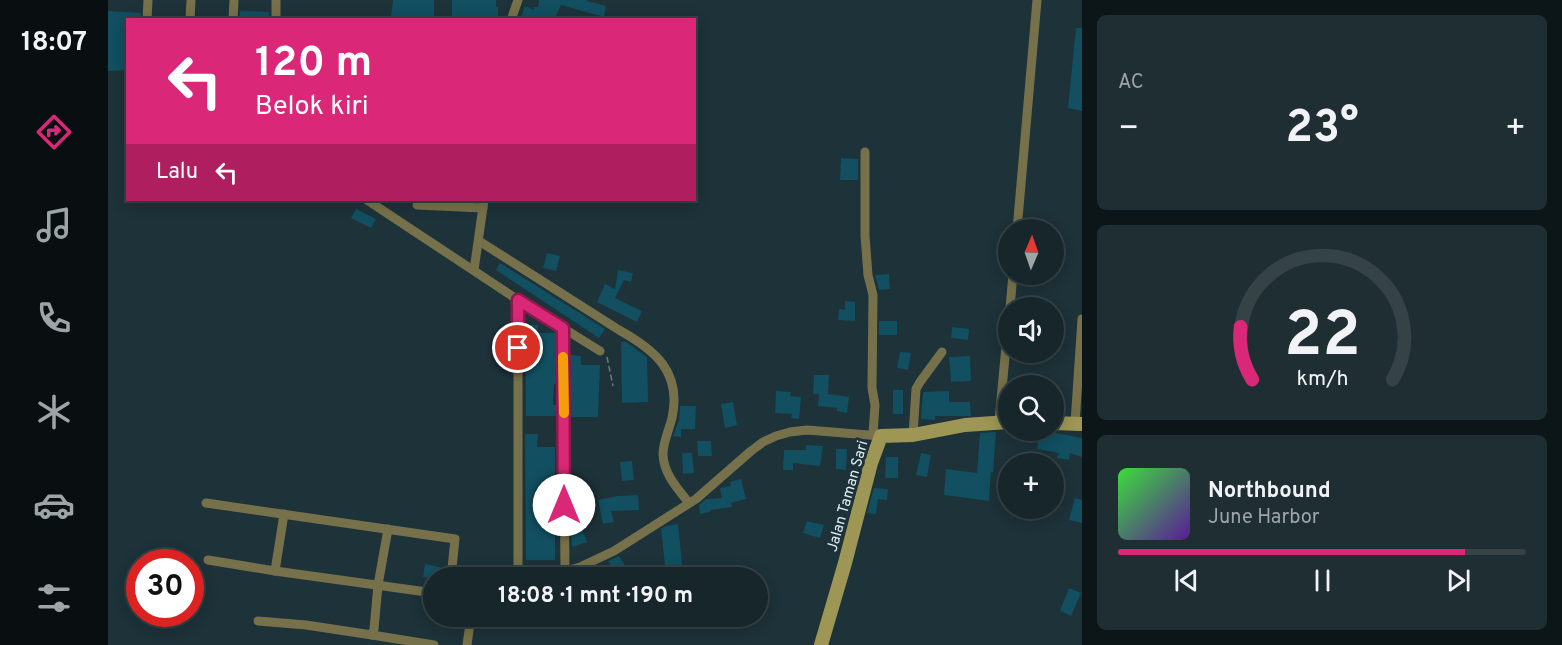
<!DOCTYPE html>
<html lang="id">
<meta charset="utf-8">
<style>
body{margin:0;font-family:Overpass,sans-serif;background:#1f2e33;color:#f1f3f6;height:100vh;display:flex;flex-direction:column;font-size:22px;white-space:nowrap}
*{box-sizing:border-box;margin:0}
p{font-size:20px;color:#9ea5a9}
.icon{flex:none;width:33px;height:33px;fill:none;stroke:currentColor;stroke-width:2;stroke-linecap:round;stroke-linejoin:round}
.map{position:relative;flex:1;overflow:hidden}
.panel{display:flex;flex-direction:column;gap:15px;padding:15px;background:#0c1518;width:480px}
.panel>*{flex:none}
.top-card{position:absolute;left:18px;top:18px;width:570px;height:183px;border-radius:0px;box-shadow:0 3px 15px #0003,0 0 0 2px #354347;background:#db2777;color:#fff;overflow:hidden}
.needle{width:39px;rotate:2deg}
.buttons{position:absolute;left:890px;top:219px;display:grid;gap:12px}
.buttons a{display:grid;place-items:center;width:66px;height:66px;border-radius:50%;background:#16262b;box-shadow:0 3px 15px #0003,0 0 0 2px #354347;font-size:30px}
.speed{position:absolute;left:18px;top:549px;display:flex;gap:12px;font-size:30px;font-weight:700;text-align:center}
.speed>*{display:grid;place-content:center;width:78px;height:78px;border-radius:50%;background:#16262b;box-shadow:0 3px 15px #0003,0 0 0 2px #354347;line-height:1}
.speed .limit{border:9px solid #d22;background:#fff;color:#111}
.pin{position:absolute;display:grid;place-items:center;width:51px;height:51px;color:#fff;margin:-26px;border:3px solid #fff;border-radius:50%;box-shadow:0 2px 6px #0007}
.me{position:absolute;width:66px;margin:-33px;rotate:0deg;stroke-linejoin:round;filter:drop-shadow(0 0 4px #0008)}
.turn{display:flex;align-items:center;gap:21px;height:126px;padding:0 30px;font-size:27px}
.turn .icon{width:78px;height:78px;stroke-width:2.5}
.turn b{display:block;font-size:42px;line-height:51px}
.then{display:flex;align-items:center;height:57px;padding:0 30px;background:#0003;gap:12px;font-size:22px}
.big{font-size:45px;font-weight:700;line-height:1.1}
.panel .tile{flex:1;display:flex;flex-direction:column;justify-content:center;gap:9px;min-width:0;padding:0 21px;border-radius:9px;background:#1f2e33}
.panel .dial{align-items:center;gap:0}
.dial svg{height:156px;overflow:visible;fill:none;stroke:#354347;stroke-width:7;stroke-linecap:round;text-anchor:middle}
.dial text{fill:#f1f3f6;stroke:none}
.song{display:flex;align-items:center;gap:18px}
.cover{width:72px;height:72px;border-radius:9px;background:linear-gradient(135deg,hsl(120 70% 55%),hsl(270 70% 35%))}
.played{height:6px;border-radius:3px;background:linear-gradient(90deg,#db2777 85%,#354347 85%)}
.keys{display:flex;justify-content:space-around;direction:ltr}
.heat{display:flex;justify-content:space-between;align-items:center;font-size:33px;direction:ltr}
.trip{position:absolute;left:315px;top:567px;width:345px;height:60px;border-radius:30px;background:#16262b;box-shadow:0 3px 15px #0003,0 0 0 2px #354347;font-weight:700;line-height:60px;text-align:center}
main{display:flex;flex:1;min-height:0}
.tabs{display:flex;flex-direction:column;width:108px;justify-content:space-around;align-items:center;background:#090f11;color:#9ea5a9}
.tabs .icon{width:42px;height:42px}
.tabs .selected{color:#db2777}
.tabs b{font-size:27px;color:#f1f3f6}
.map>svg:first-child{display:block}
.building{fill:#114f61}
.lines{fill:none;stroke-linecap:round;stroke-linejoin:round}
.path{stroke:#697b81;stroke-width:1.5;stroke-dasharray:6 3;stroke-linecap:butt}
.street{stroke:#76714a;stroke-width:9}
.secondary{stroke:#9e9655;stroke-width:14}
.route-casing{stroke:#8e194d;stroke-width:15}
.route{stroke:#db2777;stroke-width:10}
.slow{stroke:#f59e0b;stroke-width:10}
.labels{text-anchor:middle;stroke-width:6;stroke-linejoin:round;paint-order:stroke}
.street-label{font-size:15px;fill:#e2eff3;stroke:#1d3239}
</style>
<main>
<nav class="tabs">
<b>18:07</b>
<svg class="icon selected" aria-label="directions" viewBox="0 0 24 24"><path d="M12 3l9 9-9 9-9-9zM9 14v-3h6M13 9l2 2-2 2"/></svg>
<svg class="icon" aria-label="music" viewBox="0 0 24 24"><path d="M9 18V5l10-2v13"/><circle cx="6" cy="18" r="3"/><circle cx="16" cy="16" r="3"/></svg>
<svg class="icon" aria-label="phone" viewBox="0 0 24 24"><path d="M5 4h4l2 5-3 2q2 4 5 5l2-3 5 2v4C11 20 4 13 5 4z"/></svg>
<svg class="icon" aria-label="climate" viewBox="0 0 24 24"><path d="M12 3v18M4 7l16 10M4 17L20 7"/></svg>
<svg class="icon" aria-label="car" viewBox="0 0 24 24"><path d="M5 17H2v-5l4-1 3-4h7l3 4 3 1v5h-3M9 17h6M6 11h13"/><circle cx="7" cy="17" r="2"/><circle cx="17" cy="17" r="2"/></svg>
<svg class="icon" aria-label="filters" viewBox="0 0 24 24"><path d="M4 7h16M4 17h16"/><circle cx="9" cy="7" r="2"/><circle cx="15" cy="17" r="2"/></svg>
</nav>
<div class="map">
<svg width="974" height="645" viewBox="0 0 974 645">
<rect width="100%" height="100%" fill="#1d3239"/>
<g class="building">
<polygon points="285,0 326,0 326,19 283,17"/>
<polygon points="344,0 388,0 388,7 390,7 390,19 344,18"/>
<polygon points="431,0 479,0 479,1 498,6 496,17 453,5 446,20 412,20 417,6 426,10 426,7 430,7"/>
<polygon points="0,11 33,13 32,20 20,20 20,70 0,71"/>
<polygon points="132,11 161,12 161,20 132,20"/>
<polygon points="968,28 974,28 974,111 960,108"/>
<polygon points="733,158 750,159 750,180 732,180"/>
<polygon points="248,209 268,219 263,228 243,218"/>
<polygon points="439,253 452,256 448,271 435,268"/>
<polygon points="392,263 497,329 491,338 388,270"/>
<polygon points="510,270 525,273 523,282 516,280 507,298 534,311 529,322 489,302 497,284 507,289"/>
<polygon points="781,274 782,289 771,290 767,275"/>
<polygon points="737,301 747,302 747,321 730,320 731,309 737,310"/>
<rect x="771" y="321" width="18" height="14"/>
<polygon points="417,325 430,325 430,333 448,333 449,384 446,384 445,405 449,405 449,416 418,416"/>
<polygon points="844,327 861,329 860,340 843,338"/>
<polygon points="513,342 518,342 539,357 540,402 514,403"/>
<polygon points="792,352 803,353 800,370 789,368"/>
<polygon points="462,355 473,356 473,365 492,365 490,417 462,417"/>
<polygon points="862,356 863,381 843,382 841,357"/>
<polygon points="706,375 721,375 720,394 741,397 739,413 729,411 729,408 710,406 711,394 705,394"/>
<rect x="785" y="390" width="10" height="24"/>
<polygon points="668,391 683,392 682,396 693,397 691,419 683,418 684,414 667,413"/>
<polygon points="841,391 841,402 862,402 863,416 827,416 827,420 813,419 815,392"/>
<polygon points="625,402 629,425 617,428 613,404"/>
<polygon points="572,406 588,406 587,429 573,429 573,437 565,436 571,420"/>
<polygon points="932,430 974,438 974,457 962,453 961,460 949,458 951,453 929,449"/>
<polygon points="888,432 885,472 883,472 882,484 881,501 836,495 838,469 869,473 872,433"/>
<polygon points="417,434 430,434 429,447 447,447 447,560 418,560"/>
<polygon points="589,441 603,441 604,456 590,456"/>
<polygon points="698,445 715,446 712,466 685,463 685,470 675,470 676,450 698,450"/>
<polygon points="728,449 739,449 738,470 728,469"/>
<polygon points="574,453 584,453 586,473 575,474"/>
<polygon points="813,453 823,455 819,477 808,475"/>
<polygon points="778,457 790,457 790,478 777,478"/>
<polygon points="524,461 526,480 514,481 512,462"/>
<polygon points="633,479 638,499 623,503 624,507 602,510 602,512 592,514 591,505 598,499 614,498 612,488 623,486 622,482"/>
<polygon points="766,488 780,489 779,500 770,499 768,514 759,513"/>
<polygon points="530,495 531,510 503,511 506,522 495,524 490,500 509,496"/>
<polygon points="967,498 974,500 974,523 961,520"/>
<polygon points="699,521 716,525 712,538 695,533"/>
<polygon points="570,524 575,572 558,574 553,529 558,526"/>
<polygon points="474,529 479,542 464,547 463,533"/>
<polygon points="511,556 520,570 509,576 500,561"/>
<polygon points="317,564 332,567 330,578 326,579 315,577"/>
<polygon points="961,588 973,593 963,616 952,611"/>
</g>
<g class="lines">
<polyline class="path" points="499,357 505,386"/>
<g class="street">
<polyline points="168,0 168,20"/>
<polyline points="39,20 40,0"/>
<polyline points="82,20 83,0"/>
<polyline points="125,20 126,0"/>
<polyline points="403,20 410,0"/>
<polyline points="757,152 757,236 760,275 765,295 764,388 767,405 765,434"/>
<polyline points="259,200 410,300 492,351"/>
<polyline points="309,205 375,208"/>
<polyline points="909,230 929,0"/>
<path d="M371,241L511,330C547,350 574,372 564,418C561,430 555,442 555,454C555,473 570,489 581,503"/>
<polyline points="366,270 376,200"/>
<polyline points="902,308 905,274"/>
<polyline points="455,328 457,572"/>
<polyline points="891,421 900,325"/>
<polyline points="967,423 974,319"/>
<polyline points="805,435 808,389 812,382 834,352"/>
<polyline points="98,503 347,539 343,578"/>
<polyline points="100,560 167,571 326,593"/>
<polyline points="167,571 176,514"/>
<polyline points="410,578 410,300"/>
<polyline points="433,578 472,567 506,551 588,499 643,451 655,442 668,436 682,432 699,430 773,436"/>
<polyline points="150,621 198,625 264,635 266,629 270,585 280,529"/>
<polyline points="264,635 326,645"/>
<polyline points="359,645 363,616"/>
</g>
<g class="secondary">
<polyline points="945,423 974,424"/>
<polyline points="713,645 737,563 763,463 773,436 805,435 857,425 900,422"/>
</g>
</g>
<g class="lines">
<g class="route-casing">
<polyline id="route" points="410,348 410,300 455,328 456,505"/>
</g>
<use href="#route" class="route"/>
<polyline class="slow" points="455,357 456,413"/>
</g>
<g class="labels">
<g class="street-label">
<text transform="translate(739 496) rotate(-74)" y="5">Jalan Taman Sari</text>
</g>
</g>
</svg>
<div class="buttons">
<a><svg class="needle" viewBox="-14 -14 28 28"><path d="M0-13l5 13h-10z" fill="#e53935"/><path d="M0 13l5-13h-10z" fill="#9ea5a9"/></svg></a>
<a><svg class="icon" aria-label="sound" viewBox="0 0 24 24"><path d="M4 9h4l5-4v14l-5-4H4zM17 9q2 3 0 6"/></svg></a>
<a><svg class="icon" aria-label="search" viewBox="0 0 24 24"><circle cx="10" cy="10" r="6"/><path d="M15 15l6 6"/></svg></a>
<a>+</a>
</div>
<div class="speed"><div class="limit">30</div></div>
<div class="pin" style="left:410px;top:348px;background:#d93025"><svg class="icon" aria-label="arrive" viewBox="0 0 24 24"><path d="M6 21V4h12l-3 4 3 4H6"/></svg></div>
<svg class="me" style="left:456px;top:505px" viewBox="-20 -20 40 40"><circle r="19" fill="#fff"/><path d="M0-13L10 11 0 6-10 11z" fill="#db2777"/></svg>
<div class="trip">18:08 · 1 mnt · 190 m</div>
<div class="top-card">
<div class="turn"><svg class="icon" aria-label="left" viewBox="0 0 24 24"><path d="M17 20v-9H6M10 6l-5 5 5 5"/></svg><div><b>120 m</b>Belok kiri</div></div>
<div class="then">Lalu<svg class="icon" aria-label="left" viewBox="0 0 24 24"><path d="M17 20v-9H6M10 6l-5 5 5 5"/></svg></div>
</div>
</div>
<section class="panel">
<div class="tile"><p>AC</p>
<div class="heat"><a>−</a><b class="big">23°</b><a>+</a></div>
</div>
<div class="tile dial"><svg viewBox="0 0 100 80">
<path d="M14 69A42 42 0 1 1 86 69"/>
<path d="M14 69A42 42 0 0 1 8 42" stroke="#db2777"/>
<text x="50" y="56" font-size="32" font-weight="700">22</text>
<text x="50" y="72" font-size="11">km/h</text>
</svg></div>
<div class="tile">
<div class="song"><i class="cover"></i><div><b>Northbound</b><p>June Harbor</p></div></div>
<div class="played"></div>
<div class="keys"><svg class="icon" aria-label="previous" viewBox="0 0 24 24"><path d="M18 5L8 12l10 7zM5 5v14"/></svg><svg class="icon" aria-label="pause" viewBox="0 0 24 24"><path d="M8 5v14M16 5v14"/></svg><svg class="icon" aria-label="next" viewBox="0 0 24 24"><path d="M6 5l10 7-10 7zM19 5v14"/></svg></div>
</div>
</section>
</main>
